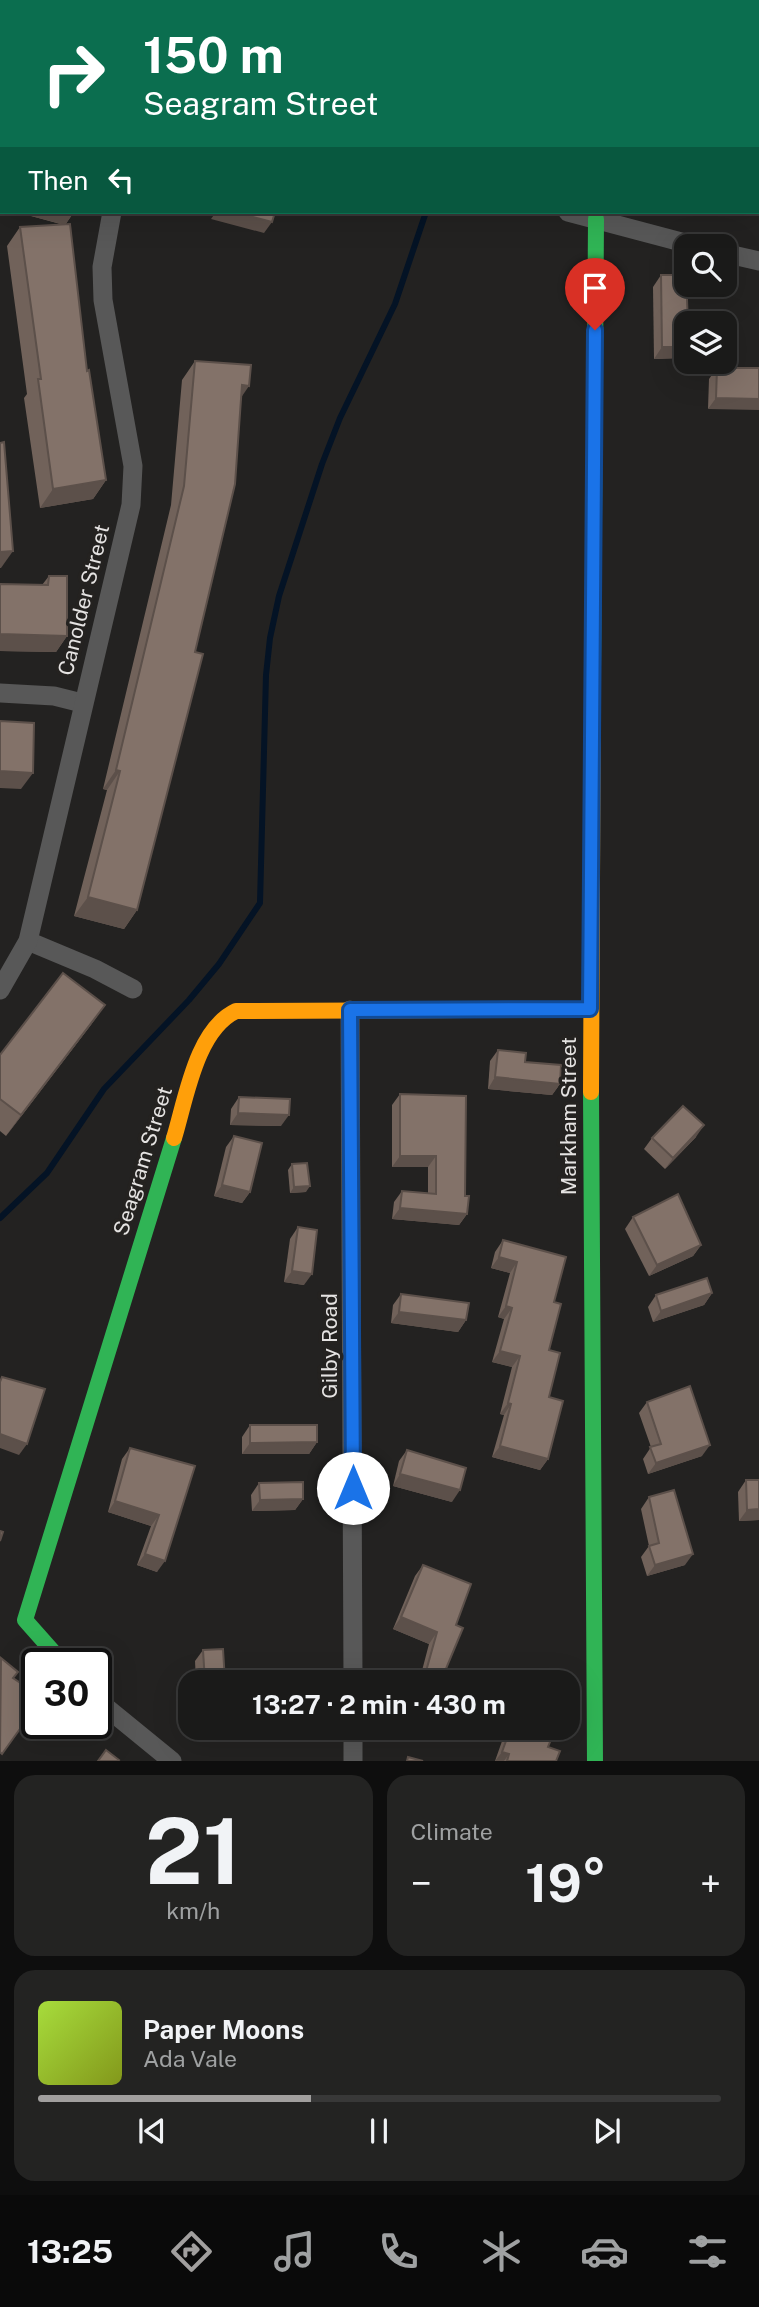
<!DOCTYPE html>
<meta charset="utf-8">
<style>
body{margin:0;font-family:"Public Sans",sans-serif;background:#232322;color:#f1f3f6;height:100vh;display:flex;flex-direction:column;font-size:26px;white-space:nowrap}
*{box-sizing:border-box;margin:0}
p{font-size:23px;color:#9fa1a2}
.icon{flex:none;width:38px;height:38px;fill:none;stroke:currentColor;stroke-width:2;stroke-linecap:round;stroke-linejoin:round}
.map{position:relative;height:1761px;overflow:hidden}
.sheet{display:flex;flex-direction:column;gap:14px;padding:14px;background:#0e0e0e;flex:1}
.sheet>*{flex:none}
.top-card{position:absolute;left:0px;top:0px;width:760px;height:214px;box-shadow:0 7px 28px #0002,0 0 0 2px #383838;background:#0b6e4f;color:#fff;overflow:hidden}
.fabs{position:absolute;left:674px;top:234px;display:grid;gap:14px}
.fabs a{display:grid;place-items:center;width:63px;height:63px;border-radius:14px;background:#1a1a19;box-shadow:0 7px 28px #0002,0 0 0 2px #383838;font-size:35px}
.speed{position:absolute;left:21px;top:1648px;display:flex;gap:14px;font-size:35px;font-weight:700;text-align:center}
.speed>*{display:grid;place-content:center;width:91px;height:91px;border-radius:50%;background:#1a1a19;box-shadow:0 7px 28px #0002,0 0 0 2px #383838;line-height:1}
.speed .limit{border:4px solid #111;border-radius:10px;background:#fff;color:#111}
.pin{position:absolute;display:grid;place-items:center;width:60px;height:60px;color:#fff;margin:-72px -30px;border-radius:50% 50% 50% 0;rotate:-45deg;box-shadow:0 0 7px #0007}
.pin .icon{rotate:45deg}
.me{position:absolute;width:77px;margin:-38px;rotate:0deg;stroke-linejoin:round;filter:drop-shadow(0 0 5px #0008)}
.turn{display:flex;align-items:center;gap:24px;height:147px;padding:0 28px;font-size:32px}
.turn .icon{width:91px;height:91px;stroke-width:2.5}
.turn b{display:block;font-size:49px;line-height:60px}
.then{display:flex;align-items:center;height:66px;padding:0 28px;background:#0003;gap:14px;font-size:26px}
.big{font-size:52px;font-weight:700;line-height:1.1}
.sheet .card{flex:1;display:flex;flex-direction:column;justify-content:center;gap:10px;min-width:0;padding:0 24px;border-radius:21px;background:#232322}
.sheet .dial{align-items:center;gap:0}
.dial b{font-size:91px;line-height:1}
.song{display:flex;align-items:center;gap:21px}
.cover{width:84px;height:84px;border-radius:10px;background:linear-gradient(135deg,hsl(80 70% 55%),hsl(70 70% 35%))}
.played{height:7px;border-radius:4px;background:linear-gradient(90deg,#a19f9e 40%,#383838 40%)}
.keys{display:flex;justify-content:space-around;direction:ltr}
.heat{display:flex;justify-content:space-between;align-items:center;font-size:38px;direction:ltr}
.sheet .tiles{flex:1;display:grid;gap:14px;grid-template-columns:1fr 1fr}
.card:last-child{grid-column:span 2}
.trip{position:absolute;left:178px;top:1670px;width:402px;height:70px;border-radius:21px;background:#1a1a19;box-shadow:0 7px 28px #0002,0 0 0 2px #383838;font-weight:700;line-height:70px;text-align:center}
.tabs{display:flex;height:112px;justify-content:space-around;align-items:center;background:#0a0a0a;color:#9fa1a2}
.tabs .icon{width:49px;height:49px}
.tabs .current{color:#a19f9e}
.tabs b{font-size:32px;color:#f1f3f6}
.map>svg:first-child{display:block}
.lines{fill:none;stroke-linecap:round;stroke-linejoin:round}
.stream{stroke:#041325;stroke-width:6}
.street{stroke:#585858;stroke-width:19}
.fast{stroke:#30b455;stroke-width:16}
.slow{stroke:#ff9f0a;stroke-width:16}
.wall{fill:#71625a}
.shaded-wall{fill:#5c504a}
.building{fill:#837269;stroke:#5c504a;stroke-width:2}
.route-casing{stroke:#114b97;stroke-width:18}
.route{stroke:#1a73e8;stroke-width:12}
.labels{text-anchor:middle;stroke-width:7;stroke-linejoin:round;paint-order:stroke}
.street-label{font-size:21px;fill:#e5e3e2;stroke:#242220}
</style>
<div class="map">
<svg width="759" height="1761" viewBox="0 0 759 1761">
<rect width="100%" height="100%" fill="#232221"/>
<g class="lines">
<g class="stream">
<polyline points="507,2 507,0"/>
<polyline points="0,1218 47,1173 104,1089 189,1000 219,964 260,903 266,675 270,638 279,596 322,464 340,418 395,304 426,212"/>
</g>
<g class="street">
<polyline points="164,2 164,0"/>
<polyline points="0,61 2,62"/>
<polyline points="568,212 700,247"/>
<polyline points="724,253 759,261"/>
<polyline points="0,693 54,696 82,703"/>
<polyline points="28,941 95,969 133,989"/>
<polyline points="0,990 28,941 131,505 133,466 103,300 102,267 112,212"/>
<polyline points="350,1010 353,1682"/>
<polyline points="96,1699 172,1761"/>
<polyline points="353,1761 353,1727"/>
</g>
<g class="fast">
<polyline points="593,669 596,219"/>
<polyline points="464,1010 590,1009"/>
<polyline points="591,1092 595,1761"/>
<polyline points="64,1664 25,1620 174,1138"/>
</g>
<g class="slow">
<polyline points="591,1092 593,669"/>
<path d="M174,1138C186,1099 196,1030 236,1011L464,1010"/>
</g>
</g>
<g class="wall">
<polygon points="20,212 74,212 65,225 87,371 106,480 93,499 40,508 24,398 27,394 7,246 20,227 64,225 20,213"/>
<polygon points="661,275 686,324 686,350 680,358 654,359 653,287"/>
<polygon points="195,361 242,396 195,652 137,910 124,929 74,916 107,790 103,789 171,505 182,380"/>
<polygon points="717,368 759,368 708,409 709,379"/>
<polygon points="49,576 67,636 56,652 0,651 0,584 42,585"/>
<polygon points="105,1005 90,1026 6,1136 0,1131 0,1055"/>
<polygon points="498,1050 525,1062 560,1084 552,1095 488,1089 490,1061"/>
<polygon points="400,1094 465,1196 467,1214 459,1225 392,1219 394,1202 402,1191 428,1193 428,1167 392,1167 392,1105"/>
<polygon points="239,1097 281,1126 230,1125 231,1109"/>
<polygon points="234,1136 250,1192 242,1203 214,1196 226,1147"/>
<polygon points="696,1137 665,1169 644,1149 652,1138"/>
<polygon points="292,1164 306,1192 290,1193 288,1170"/>
<polygon points="633,1217 701,1245 693,1256 649,1276 625,1229"/>
<polygon points="298,1227 304,1285 284,1282 290,1239"/>
<polygon points="503,1240 554,1302 549,1350 548,1459 540,1470 492,1457 504,1415 500,1414 512,1367 492,1362 504,1319 498,1317 510,1273 491,1268 495,1252"/>
<polygon points="712,1293 704,1305 653,1322 648,1307 656,1295"/>
<polygon points="401,1294 466,1320 458,1332 391,1323 393,1305"/>
<polygon points="647,1402 702,1456 648,1474 643,1459 651,1447 639,1413"/>
<polygon points="250,1425 317,1442 309,1454 242,1454 242,1437"/>
<polygon points="130,1448 195,1466 157,1572 137,1565 151,1526 108,1512 122,1459"/>
<polygon points="407,1450 452,1502 393,1486 399,1461"/>
<polygon points="746,1480 759,1480 759,1520 739,1521 738,1492"/>
<polygon points="259,1483 303,1499 295,1510 252,1511 251,1495"/>
<polygon points="649,1497 685,1565 647,1576 641,1557 649,1546 641,1509"/>
<polygon points="423,1565 456,1625 445,1671 479,1682 419,1682 429,1644 393,1629 415,1576"/>
<polygon points="203,1650 225,1682 196,1682 195,1661"/>
<polygon points="507,1727 556,1727 548,1747 556,1761 495,1761"/>
</g>
<g class="shaded-wall">
<polygon points="83,0 95,0 90,2 82,2"/>
<polygon points="20,212 74,212 65,225 20,213"/>
<polygon points="216,212 234,212 272,222 264,233 211,219"/>
<polygon points="662,347 686,347 686,350 680,358 654,359"/>
<polygon points="242,385 249,386 236,405"/>
<polygon points="716,398 759,399 759,410 708,409"/>
<polygon points="106,480 93,499 40,508 53,489"/>
<polygon points="13,551 1,568 0,568 0,552"/>
<polygon points="0,634 67,636 56,652 0,651"/>
<polygon points="116,770 120,771 107,790 103,789"/>
<polygon points="0,771 33,773 21,789 0,788"/>
<polygon points="88,897 137,910 124,929 74,916"/>
<polygon points="105,1005 90,1026 6,1136 21,1115"/>
<polygon points="495,1077 560,1084 552,1095 488,1089"/>
<polygon points="238,1113 289,1115 281,1126 230,1125"/>
<polygon points="704,1125 696,1137 665,1169 673,1158"/>
<polygon points="400,1156 436,1156 428,1167 392,1167"/>
<polygon points="222,1185 250,1192 242,1203 214,1196"/>
<polygon points="310,1186 306,1192 290,1193 294,1187"/>
<polygon points="400,1208 467,1214 459,1225 392,1219"/>
<polygon points="701,1245 693,1256 649,1276 657,1265"/>
<polygon points="499,1257 517,1262 510,1273 491,1268"/>
<polygon points="292,1271 312,1274 304,1285 284,1282"/>
<polygon points="712,1293 704,1305 653,1322 661,1311"/>
<polygon points="506,1306 512,1308 504,1319 498,1317"/>
<polygon points="399,1312 466,1320 458,1332 391,1323"/>
<polygon points="500,1351 520,1356 512,1367 492,1362"/>
<polygon points="508,1403 511,1404 504,1415 500,1414"/>
<polygon points="0,1434 27,1444 19,1455 0,1448"/>
<polygon points="317,1442 309,1454 242,1454 250,1443"/>
<polygon points="710,1445 702,1456 648,1474 656,1463"/>
<polygon points="500,1446 548,1459 540,1470 492,1457"/>
<polygon points="400,1474 460,1490 452,1502 393,1486"/>
<polygon points="303,1499 295,1510 252,1511 260,1500"/>
<polygon points="115,1501 159,1515 151,1526 108,1512"/>
<polygon points="759,1509 759,1520 739,1521 747,1510"/>
<polygon points="145,1554 165,1561 157,1572 137,1565"/>
<polygon points="693,1554 685,1565 647,1576 655,1565"/>
<polygon points="401,1617 437,1632 429,1644 393,1629"/>
<polygon points="502,1752 509,1754 504,1761 495,1761"/>
</g>
<g class="building">
<polygon points="220,0 229,0 235,2 220,2"/>
<polygon points="234,212 275,212 272,222"/>
<polygon points="70,224 87,371 89,370 106,480 53,489 38,379 41,379 20,227"/>
<polygon points="661,275 686,275 688,324 686,324 686,347 662,347"/>
<polygon points="195,361 251,365 249,386 242,385 235,484 195,652 203,654 137,910 88,897 120,771 116,770 184,486"/>
<polygon points="717,368 759,368 759,399 716,398"/>
<polygon points="4,442 13,551 0,552 0,443"/>
<polygon points="49,576 67,576 67,636 0,634 0,584 48,585"/>
<polygon points="0,721 34,723 33,773 0,771"/>
<polygon points="63,973 105,1005 21,1115 0,1099 0,1055"/>
<polygon points="498,1050 526,1053 525,1062 561,1065 560,1084 495,1077"/>
<polygon points="400,1094 466,1096 465,1196 469,1196 467,1214 400,1208 402,1191 436,1194 436,1156 400,1156"/>
<polygon points="239,1097 290,1099 289,1115 238,1113"/>
<polygon points="683,1106 704,1125 673,1158 652,1138"/>
<polygon points="234,1136 262,1143 250,1192 222,1185"/>
<polygon points="307,1163 310,1186 294,1187 292,1164"/>
<polygon points="678,1194 701,1245 657,1265 633,1217"/>
<polygon points="298,1227 317,1230 312,1274 292,1271"/>
<polygon points="503,1240 566,1257 554,1302 561,1304 549,1350 560,1353 549,1397 563,1401 548,1459 500,1446 511,1404 508,1403 520,1356 500,1351 512,1308 506,1306 517,1262 499,1257"/>
<polygon points="707,1278 712,1293 661,1311 656,1295"/>
<polygon points="401,1294 469,1303 466,1320 399,1312"/>
<polygon points="2,1377 45,1389 27,1444 0,1434 0,1382"/>
<polygon points="690,1386 710,1445 656,1463 650,1447 661,1444 647,1402"/>
<polygon points="250,1425 317,1425 317,1442 250,1443"/>
<polygon points="130,1448 195,1466 165,1561 145,1554 159,1515 115,1501"/>
<polygon points="407,1450 466,1468 460,1490 400,1474"/>
<polygon points="746,1480 759,1480 759,1509 747,1510"/>
<polygon points="303,1482 303,1499 260,1500 259,1483"/>
<polygon points="674,1490 693,1554 655,1565 649,1546 659,1543 649,1497"/>
<polygon points="0,1531 3,1532 0,1541"/>
<polygon points="423,1565 471,1584 456,1625 463,1628 445,1671 479,1680 479,1682 423,1682 437,1632 401,1617"/>
<polygon points="223,1649 225,1682 205,1682 203,1650"/>
<polygon points="1,1658 18,1672 13,1678 37,1694 37,1705 2,1754 0,1752"/>
<polygon points="511,1727 556,1727 548,1747 560,1751 556,1761 507,1761 509,1754 502,1752"/>
<polygon points="106,1750 119,1760 118,1761 98,1761"/>
<polygon points="408,1757 423,1761 407,1761"/>
</g>
<g class="lines">
<g class="route-casing">
<polyline id="route" points="353,1488 350,1010 590,1009 595,330"/>
</g>
<use href="#route" class="route"/>
</g>
<g class="labels">
<g class="street-label">
<text transform="translate(84 600) rotate(-76)" y="7">Canolder Street</text>
<text transform="translate(569 1116) rotate(-90)" y="7">Markham Street</text>
<text transform="translate(143 1161) rotate(-73)" y="7">Seagram Street</text>
<text transform="translate(330 1346) rotate(-90)" y="7">Gilby Road</text>
</g>
</g>
</svg>
<div class="fabs">
<a><svg class="icon" aria-label="search" viewBox="0 0 24 24"><circle cx="10" cy="10" r="6"/><path d="M15 15l6 6"/></svg></a>
<a><svg class="icon" aria-label="layers" viewBox="0 0 24 24"><path d="M12 4l9 5-9 5-9-5zM3 14l9 5 9-5"/></svg></a>
</div>
<div class="speed"><div class="limit">30</div></div>
<div class="pin" style="left:595px;top:330px;background:#d93025"><svg class="icon" aria-label="arrive" viewBox="0 0 24 24"><path d="M6 21V4h12l-3 4 3 4H6"/></svg></div>
<svg class="me" style="left:353px;top:1488px" viewBox="-20 -20 40 40"><circle r="19" fill="#fff"/><path d="M0-13L10 11 0 6-10 11z" fill="#1a73e8"/></svg>
<div class="trip">13:27 · 2 min · 430 m</div>
<div class="top-card">
<div class="turn"><svg class="icon" aria-label="right" viewBox="0 0 24 24"><path d="M7 20v-9h11M14 6l5 5-5 5"/></svg><div><b>150 m</b>Seagram Street</div></div>
<div class="then">Then<svg class="icon" aria-label="left" viewBox="0 0 24 24"><path d="M17 20v-9H6M10 6l-5 5 5 5"/></svg></div>
</div>
</div>
<section class="sheet">
<div class="tiles">
<div class="card dial"><b>21</b><p>km/h</p></div>
<div class="card"><p>Climate</p>
<div class="heat"><a>−</a><b class="big">19°</b><a>+</a></div>
</div>
<div class="card">
<div class="song"><i class="cover"></i><div><b>Paper Moons</b><p>Ada Vale</p></div></div>
<div class="played"></div>
<div class="keys"><svg class="icon" aria-label="previous" viewBox="0 0 24 24"><path d="M18 5L8 12l10 7zM5 5v14"/></svg><svg class="icon" aria-label="pause" viewBox="0 0 24 24"><path d="M8 5v14M16 5v14"/></svg><svg class="icon" aria-label="next" viewBox="0 0 24 24"><path d="M6 5l10 7-10 7zM19 5v14"/></svg></div>
</div>
</div>
</section>
<nav class="tabs">
<b>13:25</b>
<svg class="icon current" aria-label="directions" viewBox="0 0 24 24"><path d="M12 3l9 9-9 9-9-9zM9 14v-3h6M13 9l2 2-2 2"/></svg>
<svg class="icon" aria-label="music" viewBox="0 0 24 24"><path d="M9 18V5l10-2v13"/><circle cx="6" cy="18" r="3"/><circle cx="16" cy="16" r="3"/></svg>
<svg class="icon" aria-label="phone" viewBox="0 0 24 24"><path d="M5 4h4l2 5-3 2q2 4 5 5l2-3 5 2v4C11 20 4 13 5 4z"/></svg>
<svg class="icon" aria-label="climate" viewBox="0 0 24 24"><path d="M12 3v18M4 7l16 10M4 17L20 7"/></svg>
<svg class="icon" aria-label="car" viewBox="0 0 24 24"><path d="M5 17H2v-5l4-1 3-4h7l3 4 3 1v5h-3M9 17h6M6 11h13"/><circle cx="7" cy="17" r="2"/><circle cx="17" cy="17" r="2"/></svg>
<svg class="icon" aria-label="filters" viewBox="0 0 24 24"><path d="M4 7h16M4 17h16"/><circle cx="9" cy="7" r="2"/><circle cx="15" cy="17" r="2"/></svg>
</nav>
